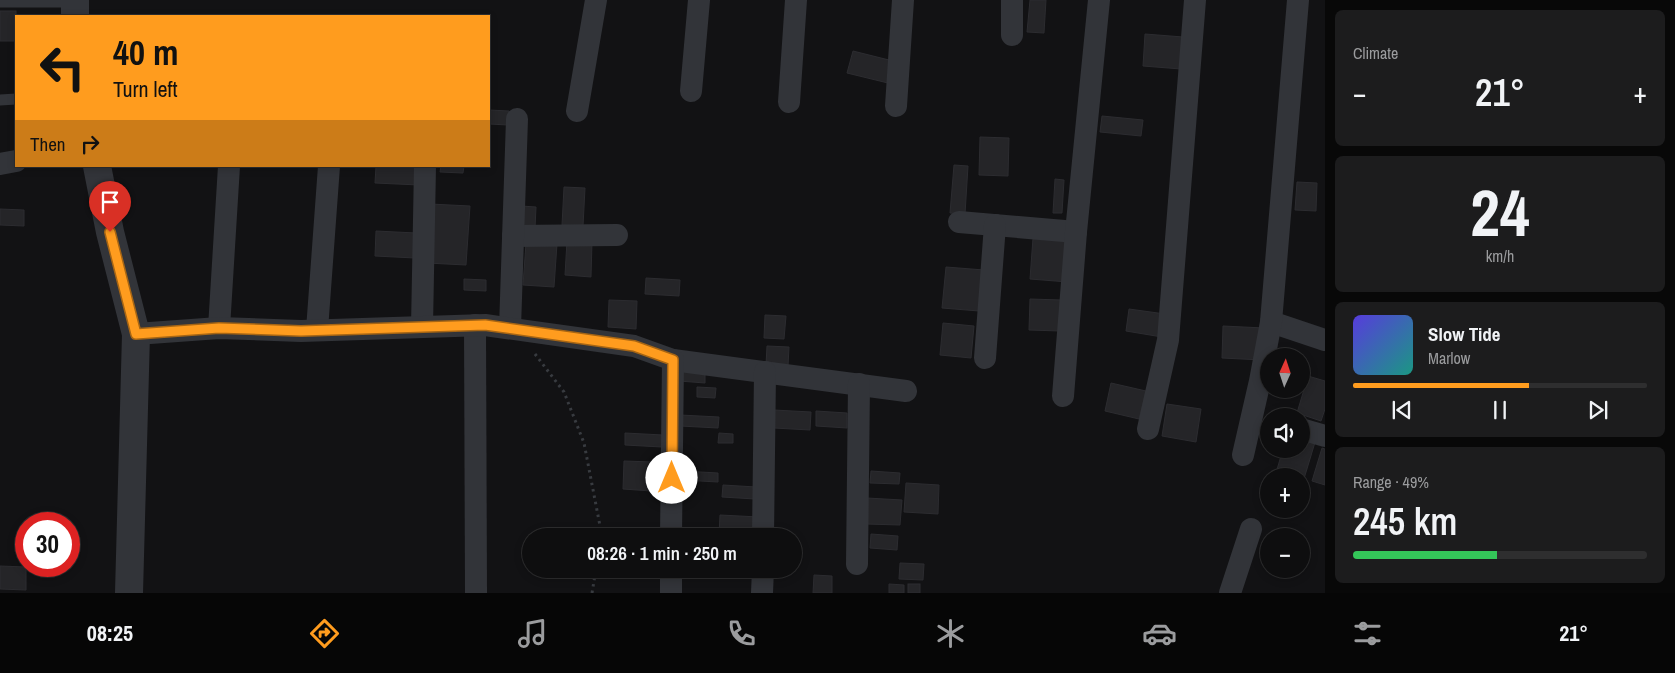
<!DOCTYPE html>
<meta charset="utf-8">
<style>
body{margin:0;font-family:"Archivo Narrow",sans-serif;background:#1c1c1d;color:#f1f3f6;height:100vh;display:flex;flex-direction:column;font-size:19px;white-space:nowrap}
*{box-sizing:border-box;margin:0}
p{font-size:16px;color:#9b9c9e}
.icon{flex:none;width:28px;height:28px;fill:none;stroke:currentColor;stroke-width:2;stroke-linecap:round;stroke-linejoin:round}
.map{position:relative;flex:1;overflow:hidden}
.drawer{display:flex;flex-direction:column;gap:10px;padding:10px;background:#080808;width:350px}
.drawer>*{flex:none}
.top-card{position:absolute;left:15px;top:15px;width:475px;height:152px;border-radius:0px;box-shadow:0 2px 8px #0003,0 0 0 1px #2e2e2f;background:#ff9c1e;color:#111;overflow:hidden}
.needle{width:32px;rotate:3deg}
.fabs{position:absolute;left:1260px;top:348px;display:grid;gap:10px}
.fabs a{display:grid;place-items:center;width:50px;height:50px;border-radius:50%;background:#0e0e0f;box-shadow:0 2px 8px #0003,0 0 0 1px #2e2e2f;font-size:25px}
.speed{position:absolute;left:15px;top:512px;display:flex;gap:10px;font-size:25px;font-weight:700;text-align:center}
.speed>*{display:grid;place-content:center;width:65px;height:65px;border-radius:50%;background:#0e0e0f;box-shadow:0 2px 8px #0003,0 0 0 1px #2e2e2f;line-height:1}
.speed .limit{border:8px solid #d22;background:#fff;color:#111}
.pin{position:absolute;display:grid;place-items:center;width:42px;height:42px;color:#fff;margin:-51px -21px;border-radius:50% 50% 50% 0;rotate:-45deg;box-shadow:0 0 5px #0007}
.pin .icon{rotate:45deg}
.me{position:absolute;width:55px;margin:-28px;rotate:0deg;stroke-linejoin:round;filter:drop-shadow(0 0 4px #0008)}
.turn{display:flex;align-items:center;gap:18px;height:105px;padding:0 15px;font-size:22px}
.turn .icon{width:65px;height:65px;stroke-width:2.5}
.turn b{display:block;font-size:35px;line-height:42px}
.then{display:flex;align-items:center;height:48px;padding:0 15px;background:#0003;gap:10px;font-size:19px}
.big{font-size:38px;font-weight:600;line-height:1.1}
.drawer .widget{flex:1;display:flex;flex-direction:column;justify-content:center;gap:8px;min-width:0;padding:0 18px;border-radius:8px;background:#1c1c1d}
.drawer .dial{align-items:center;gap:0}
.dial b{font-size:65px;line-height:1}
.song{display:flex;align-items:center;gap:15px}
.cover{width:60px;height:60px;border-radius:8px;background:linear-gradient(135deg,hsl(250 70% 55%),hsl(170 70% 35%))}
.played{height:5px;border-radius:2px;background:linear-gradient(90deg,#ff9c1e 60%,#2e2e2f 60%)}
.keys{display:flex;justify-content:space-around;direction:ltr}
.heat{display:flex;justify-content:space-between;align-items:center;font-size:28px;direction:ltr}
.charge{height:8px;border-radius:4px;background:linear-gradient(90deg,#34c759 49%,#2e2e2f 0)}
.trip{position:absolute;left:522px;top:528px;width:280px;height:50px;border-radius:25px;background:#0e0e0f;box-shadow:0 2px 8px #0003,0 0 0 1px #2e2e2f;font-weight:600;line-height:50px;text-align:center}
.tabs{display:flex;height:80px;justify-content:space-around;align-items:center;background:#060606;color:#9b9c9e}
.tabs .icon{width:35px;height:35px}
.tabs .active{color:#ff9c1e}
.tabs b{font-size:22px;color:#f1f3f6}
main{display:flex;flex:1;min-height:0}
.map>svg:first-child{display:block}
.building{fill:#252528;stroke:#2c2c30}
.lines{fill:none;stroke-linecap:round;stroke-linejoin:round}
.path{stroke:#383b40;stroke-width:3;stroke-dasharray:2.5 4;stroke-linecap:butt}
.service{stroke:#323439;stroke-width:11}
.minor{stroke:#323439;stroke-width:22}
.tertiary{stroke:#323439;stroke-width:28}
.route-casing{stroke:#a66514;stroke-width:12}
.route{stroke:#ff9c1e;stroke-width:9}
</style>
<main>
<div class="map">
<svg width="1325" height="593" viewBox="0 0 1325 593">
<rect width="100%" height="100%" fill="#121214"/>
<g class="building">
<polygon points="1030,0 1046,0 1044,33 1027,32"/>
<rect x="0" y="11" width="16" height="30"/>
<polygon points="1145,34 1183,37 1181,69 1143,66"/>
<polygon points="853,51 897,62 892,84 847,73"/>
<polygon points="489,110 509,111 508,125 489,124"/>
<polygon points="1102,116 1143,120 1141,136 1100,132"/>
<polygon points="980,137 1009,138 1008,176 979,175"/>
<polygon points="954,165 968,166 965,214 950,213"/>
<polygon points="376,166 420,166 419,185 375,183"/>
<polygon points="441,166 464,166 463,173 440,172"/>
<polygon points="1055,179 1064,180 1062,213 1053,213"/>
<polygon points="1297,182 1317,183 1316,211 1295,210"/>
<polygon points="564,187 585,188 583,226 562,225"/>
<polygon points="430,204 470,206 466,265 427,263"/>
<polygon points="521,206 536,207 535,228 519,227"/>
<polygon points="0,209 24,210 24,226 0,225"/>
<polygon points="376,231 416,233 415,258 375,256"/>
<polygon points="1033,238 1071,241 1068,282 1030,279"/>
<polygon points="567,241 592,242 591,277 565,275"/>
<polygon points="526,243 557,244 554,287 523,285"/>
<polygon points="946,267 984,270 979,311 942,308"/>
<polygon points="646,278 680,280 679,296 645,294"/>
<polygon points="464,279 486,280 486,291 464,290"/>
<polygon points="1030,299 1061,300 1060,331 1029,330"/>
<polygon points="609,300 637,301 636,329 608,327"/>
<polygon points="1129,309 1165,314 1162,337 1126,331"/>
<polygon points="765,315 786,316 784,339 764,338"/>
<polygon points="943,323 974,326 971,358 940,355"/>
<polygon points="1223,326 1264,328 1262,360 1222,358"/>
<polygon points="767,346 789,347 788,366 766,365"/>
<polygon points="680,371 705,372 705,383 679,381"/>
<polygon points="1308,376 1325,381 1325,409 1321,421 1297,413"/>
<polygon points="1111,383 1146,391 1139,419 1105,411"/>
<polygon points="697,387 716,388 715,398 697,397"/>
<polygon points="1167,404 1201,409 1196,442 1162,436"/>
<polygon points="774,410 811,412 810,430 774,428"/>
<polygon points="816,411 847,413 847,428 816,426"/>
<polygon points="680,415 719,417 718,428 680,426"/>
<polygon points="625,433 663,435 662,447 625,445"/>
<polygon points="719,433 733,434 733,443 718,443"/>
<polygon points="1301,434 1316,439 1303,482 1301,481 1301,476 1286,476 1276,473 1283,449 1301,449"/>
<polygon points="1322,448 1325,449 1325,485 1312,481"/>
<polygon points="624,461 653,462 651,491 623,489"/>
<polygon points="683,471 718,473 718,482 682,480"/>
<polygon points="871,471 900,473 899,484 870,483"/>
<polygon points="906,483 939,485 938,514 904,512"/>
<polygon points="723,485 756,487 755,499 722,497"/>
<polygon points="867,498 902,500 900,525 866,524"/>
<polygon points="720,515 759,517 758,536 719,536"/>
<polygon points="871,534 898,536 897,550 870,548"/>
<polygon points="900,563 924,564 923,580 899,579"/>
<polygon points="0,566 26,567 26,590 0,589"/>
<polygon points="814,575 832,576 832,593 813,593"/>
<polygon points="889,584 904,585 904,593 889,593"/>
<rect x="908" y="584" width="12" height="9"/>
</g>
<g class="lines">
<g class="path">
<polyline points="535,354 564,392 584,443 601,531 600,536"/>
<polyline points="592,593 596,569"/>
</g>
<g class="service">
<polyline points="0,2 75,2"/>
<polyline points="0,100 16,99"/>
</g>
<g class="minor">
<polyline points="1012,0 1012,35"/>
<polyline points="691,91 699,0"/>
<polyline points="789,102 796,0"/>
<polyline points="896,106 903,0"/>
<polyline points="577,111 596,0"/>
<polyline points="0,164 16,161"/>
<polyline points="959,222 1076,232"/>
<polyline points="513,236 617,235"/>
<polyline points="1271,322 1325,340"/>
<polyline points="475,325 476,593"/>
<polyline points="422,327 425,166"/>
<polyline points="219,328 229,166"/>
<polyline points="510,328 517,119"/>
<polyline points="317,330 329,166"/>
<polyline points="136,334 219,328 301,331 485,325 634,346 673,360 906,391"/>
<polyline points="985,358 995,225"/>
<polyline points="1063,396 1076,232 1099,0"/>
<polyline points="1148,429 1168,340 1195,0"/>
<polyline points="1301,429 1325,436"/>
<polyline points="1243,455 1260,381 1271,322 1298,0"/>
<polyline points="671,536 673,360"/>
<polyline points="763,536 765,372"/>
<polyline points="857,564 859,384"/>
<polyline points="671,593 671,569"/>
<polyline points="762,593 763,569"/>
<polyline points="1230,593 1251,529"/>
</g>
<g class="tertiary">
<polyline points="75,0 75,16"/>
<polyline points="97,166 110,232 136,334 129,593"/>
</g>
</g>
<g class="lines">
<g class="route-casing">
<polyline id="route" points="110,232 136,334 219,328 301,331 485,325 634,346 673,360 672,478"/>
</g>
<use href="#route" class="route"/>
</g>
</svg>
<div class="fabs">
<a><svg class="needle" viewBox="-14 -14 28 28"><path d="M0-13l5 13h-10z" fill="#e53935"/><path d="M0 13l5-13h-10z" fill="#9b9c9e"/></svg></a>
<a><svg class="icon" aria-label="sound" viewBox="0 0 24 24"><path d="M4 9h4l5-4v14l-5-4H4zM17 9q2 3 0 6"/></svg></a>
<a>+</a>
<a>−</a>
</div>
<div class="speed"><div class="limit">30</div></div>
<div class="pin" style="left:110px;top:232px;background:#d93025"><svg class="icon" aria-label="arrive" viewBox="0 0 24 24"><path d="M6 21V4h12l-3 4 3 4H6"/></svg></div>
<svg class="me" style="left:672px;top:478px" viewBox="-20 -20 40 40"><circle r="19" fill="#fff"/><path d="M0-13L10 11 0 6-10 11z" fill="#ff9c1e"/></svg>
<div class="trip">08:26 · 1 min · 250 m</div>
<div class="top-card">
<div class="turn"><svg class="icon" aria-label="left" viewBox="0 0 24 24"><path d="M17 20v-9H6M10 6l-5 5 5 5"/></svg><div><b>40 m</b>Turn left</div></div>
<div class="then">Then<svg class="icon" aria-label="right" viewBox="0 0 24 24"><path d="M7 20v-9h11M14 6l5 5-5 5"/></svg></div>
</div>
</div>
<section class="drawer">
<div class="widget"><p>Climate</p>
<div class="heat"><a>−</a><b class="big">21°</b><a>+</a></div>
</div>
<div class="widget dial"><b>24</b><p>km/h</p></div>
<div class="widget">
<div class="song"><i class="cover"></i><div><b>Slow Tide</b><p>Marlow</p></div></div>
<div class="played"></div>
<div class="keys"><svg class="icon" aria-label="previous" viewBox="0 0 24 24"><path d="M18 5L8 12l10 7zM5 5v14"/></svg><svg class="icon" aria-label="pause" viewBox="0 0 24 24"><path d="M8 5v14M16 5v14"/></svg><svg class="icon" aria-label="next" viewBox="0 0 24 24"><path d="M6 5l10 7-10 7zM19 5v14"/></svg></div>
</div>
<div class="widget"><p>Range · 49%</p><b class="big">245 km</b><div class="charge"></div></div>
</section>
</main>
<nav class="tabs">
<b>08:25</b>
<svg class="icon active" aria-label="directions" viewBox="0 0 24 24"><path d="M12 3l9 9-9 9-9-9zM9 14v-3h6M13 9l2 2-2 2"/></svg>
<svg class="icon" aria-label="music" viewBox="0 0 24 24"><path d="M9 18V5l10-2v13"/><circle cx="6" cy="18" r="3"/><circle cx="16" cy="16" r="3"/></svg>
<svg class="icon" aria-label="phone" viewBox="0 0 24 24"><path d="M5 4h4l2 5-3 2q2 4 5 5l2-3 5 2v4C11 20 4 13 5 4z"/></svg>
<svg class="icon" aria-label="climate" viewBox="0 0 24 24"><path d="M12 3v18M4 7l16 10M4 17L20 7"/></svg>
<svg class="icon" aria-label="car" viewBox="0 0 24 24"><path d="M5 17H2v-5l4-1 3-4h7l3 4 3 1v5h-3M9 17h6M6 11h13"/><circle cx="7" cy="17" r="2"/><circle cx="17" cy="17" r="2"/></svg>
<svg class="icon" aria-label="filters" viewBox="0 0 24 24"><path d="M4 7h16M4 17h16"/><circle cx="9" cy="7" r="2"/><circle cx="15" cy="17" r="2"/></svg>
<b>21°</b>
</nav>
